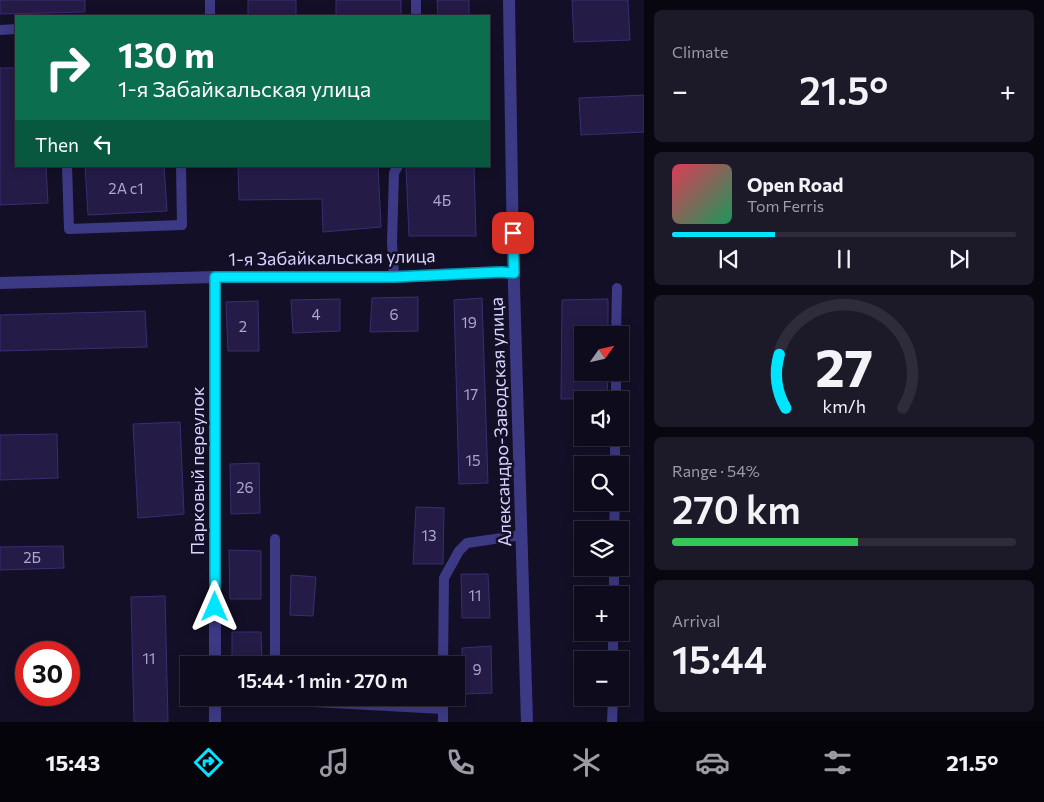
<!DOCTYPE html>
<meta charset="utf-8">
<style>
body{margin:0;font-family:Commissioner,sans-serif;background:#1c1929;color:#f1f3f6;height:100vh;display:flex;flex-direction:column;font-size:19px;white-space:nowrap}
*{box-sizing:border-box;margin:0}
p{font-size:16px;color:#9b9ba3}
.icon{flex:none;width:28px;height:28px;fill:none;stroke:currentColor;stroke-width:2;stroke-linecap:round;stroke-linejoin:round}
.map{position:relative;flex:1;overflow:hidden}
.drawer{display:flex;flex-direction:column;gap:10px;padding:10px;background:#08060f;width:400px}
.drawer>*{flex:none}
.banner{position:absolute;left:15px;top:15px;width:475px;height:152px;border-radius:0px;box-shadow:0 2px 12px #0003,0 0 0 1px #2e2b3b;background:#0b6e4f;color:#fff;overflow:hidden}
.needle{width:32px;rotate:56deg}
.buttons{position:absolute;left:574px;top:326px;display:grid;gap:10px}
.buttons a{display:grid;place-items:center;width:55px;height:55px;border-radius:0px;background:#0e0b1c;box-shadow:0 2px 12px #0003,0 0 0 1px #2e2b3b;font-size:25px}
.speed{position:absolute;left:15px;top:641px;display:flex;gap:10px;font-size:25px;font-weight:700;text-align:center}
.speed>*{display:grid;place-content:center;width:65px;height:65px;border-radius:50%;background:#0e0b1c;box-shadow:0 2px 12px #0003,0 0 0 1px #2e2b3b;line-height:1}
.speed .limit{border:8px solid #d22;background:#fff;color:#111}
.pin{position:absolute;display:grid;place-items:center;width:42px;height:42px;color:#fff;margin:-21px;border-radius:10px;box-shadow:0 2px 8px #0006}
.me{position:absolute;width:55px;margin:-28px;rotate:0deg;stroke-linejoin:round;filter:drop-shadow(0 0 4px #0008)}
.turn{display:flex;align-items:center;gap:18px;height:105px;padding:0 20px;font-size:22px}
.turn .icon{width:65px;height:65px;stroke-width:2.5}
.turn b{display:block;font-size:35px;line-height:42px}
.then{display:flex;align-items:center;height:48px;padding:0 20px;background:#0003;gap:10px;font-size:19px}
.big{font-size:38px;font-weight:600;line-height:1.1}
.drawer .widget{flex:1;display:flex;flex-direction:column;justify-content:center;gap:8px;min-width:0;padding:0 18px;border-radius:8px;background:#1c1929}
.drawer .dial{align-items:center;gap:0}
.dial svg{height:130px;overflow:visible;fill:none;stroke:#2e2b3b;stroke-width:7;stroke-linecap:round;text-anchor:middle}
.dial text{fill:#f1f3f6;stroke:none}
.song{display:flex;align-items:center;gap:15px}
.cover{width:60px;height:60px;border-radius:8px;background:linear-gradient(135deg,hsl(350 70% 55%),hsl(150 70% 35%))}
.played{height:5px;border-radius:2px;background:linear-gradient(90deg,#00e5ff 30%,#2e2b3b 30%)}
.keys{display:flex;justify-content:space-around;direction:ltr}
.heat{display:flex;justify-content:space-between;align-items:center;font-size:28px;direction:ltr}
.charge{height:8px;border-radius:4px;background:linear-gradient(90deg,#34c759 54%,#2e2b3b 0)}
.trip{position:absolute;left:180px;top:656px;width:285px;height:50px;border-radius:0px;background:#0e0b1c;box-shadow:0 2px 12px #0003,0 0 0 1px #2e2b3b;font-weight:600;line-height:50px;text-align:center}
.menu{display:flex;height:80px;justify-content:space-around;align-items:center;background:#06040b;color:#9b9ba3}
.menu .icon{width:35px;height:35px}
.menu .active{color:#00e5ff}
.menu b{font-size:22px;color:#f1f3f6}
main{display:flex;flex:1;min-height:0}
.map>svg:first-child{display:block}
.building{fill:#241b47;stroke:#3b2d73}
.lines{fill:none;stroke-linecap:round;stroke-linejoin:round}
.service{stroke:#3d3a85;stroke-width:10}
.minor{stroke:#3d3a85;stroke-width:12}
.route-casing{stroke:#0095a6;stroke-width:12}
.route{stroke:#00e5ff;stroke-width:9}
.labels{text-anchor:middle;stroke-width:5;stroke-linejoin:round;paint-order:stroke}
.number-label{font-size:15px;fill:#aca6d1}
.street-label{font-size:18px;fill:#d9d4ff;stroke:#130f26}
</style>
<main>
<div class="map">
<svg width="644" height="722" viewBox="0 0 644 722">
<rect width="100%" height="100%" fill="#130f26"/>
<g class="building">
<polygon points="0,0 85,0 85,12 0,14"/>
<rect x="248" y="0" width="48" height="16"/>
<rect x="336" y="0" width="65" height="16"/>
<polygon points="437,0 469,0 469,16 438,16"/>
<polygon points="572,0 628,0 630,40 574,42"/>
<polygon points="0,68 16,68 16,166 46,166 48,203 0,205"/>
<polygon points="644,95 644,132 581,135 579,98"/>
<polygon points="85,166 164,166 167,211 88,215"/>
<polygon points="238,166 378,166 381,227 323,232 322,199 239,200"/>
<polygon points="418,166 474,166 476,236 409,236 406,167"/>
<polygon points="418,297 418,331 370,332 372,298"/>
<polygon points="482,298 488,483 459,484 454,300"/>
<polygon points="340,299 340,331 293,333 291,300"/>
<polygon points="608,299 608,335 582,335 582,372 608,372 607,398 561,399 562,300"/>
<polygon points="258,301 259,351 228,351 226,302"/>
<polygon points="145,311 147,347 0,351 0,315"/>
<polygon points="180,422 184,514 138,518 133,424"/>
<polygon points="57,434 58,478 0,480 0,435"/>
<polygon points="259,463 260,513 231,514 230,464"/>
<polygon points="416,507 444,508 443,564 413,564"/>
<polygon points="63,546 64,568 0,570 0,547"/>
<polygon points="229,550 261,551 261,599 230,599"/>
<polygon points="461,574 488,574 490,618 462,618"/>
<polygon points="291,575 316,577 313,616 290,615"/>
<polygon points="165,596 168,722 134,722 131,597"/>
<polygon points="232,632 261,632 262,665 232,665"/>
<polygon points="491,646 492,693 462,694 462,648"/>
</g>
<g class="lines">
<g class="service">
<polyline points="416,0 416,16"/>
<polyline points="210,16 210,0"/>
<polyline points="0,30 16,29"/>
<polyline points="67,166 69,229 182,225 181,166"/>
<polyline points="394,277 392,242 394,173 398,166"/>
<polyline points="616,335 617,288"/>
<polyline points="616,400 616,372"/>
<polyline points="615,465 615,438"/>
<polyline points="614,530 615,502"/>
<polyline points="275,539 275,665"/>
<polyline points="614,595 614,568"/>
<polyline points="613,660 613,632"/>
<polyline points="443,665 444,578 459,551 467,543 522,535"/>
<polyline points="276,698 276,700 443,709"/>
<polyline points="443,698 443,722"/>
<polyline points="215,700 276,700"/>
<polyline points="612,722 613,698"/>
</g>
<g class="minor">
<polyline points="509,0 513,253 527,722"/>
<polyline points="215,277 215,665"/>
<polyline points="0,283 215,277 394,277 501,272 514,273"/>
<polyline points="215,698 215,722"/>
</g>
</g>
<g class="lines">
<g class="route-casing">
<polyline id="route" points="215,607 215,277 394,277 501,272 514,273 513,233"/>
</g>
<use href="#route" class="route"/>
</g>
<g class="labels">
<g class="number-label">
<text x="126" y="194">2А с1</text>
<text x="442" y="206">4Б</text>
<text x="316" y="320">4</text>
<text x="394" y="320">6</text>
<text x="469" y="328">19</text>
<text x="243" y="332">2</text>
<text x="471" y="400">17</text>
<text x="473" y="466">15</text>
<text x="245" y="493">26</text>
<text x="429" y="541">13</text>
<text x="32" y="563">2Б</text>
<text x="475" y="601">11</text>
<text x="149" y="664">11</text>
<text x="477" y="675">9</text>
</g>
<g class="street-label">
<text transform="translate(332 258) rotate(-1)" y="6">1-я Забайкальская улица</text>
<text transform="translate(501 422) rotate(-92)" y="6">Александро-Заводская улица</text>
<text transform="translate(198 471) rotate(-90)" y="6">Парковый переулок</text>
</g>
</g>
</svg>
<div class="buttons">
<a><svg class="needle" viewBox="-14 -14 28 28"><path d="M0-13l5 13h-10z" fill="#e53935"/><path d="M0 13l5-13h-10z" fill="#9b9ba3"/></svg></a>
<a><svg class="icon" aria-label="sound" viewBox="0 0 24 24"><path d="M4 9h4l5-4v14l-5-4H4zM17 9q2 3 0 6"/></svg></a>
<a><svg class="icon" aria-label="search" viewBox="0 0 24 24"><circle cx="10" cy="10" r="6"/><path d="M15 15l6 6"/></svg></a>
<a><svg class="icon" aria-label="layers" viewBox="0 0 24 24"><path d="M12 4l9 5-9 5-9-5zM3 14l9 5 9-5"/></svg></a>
<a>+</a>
<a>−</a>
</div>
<div class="speed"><div class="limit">30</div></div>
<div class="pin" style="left:513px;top:233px;background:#d93025"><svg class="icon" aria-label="arrive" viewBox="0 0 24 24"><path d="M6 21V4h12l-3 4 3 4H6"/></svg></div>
<svg class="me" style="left:215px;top:607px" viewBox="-20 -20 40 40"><path d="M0-17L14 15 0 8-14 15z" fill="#00e5ff" stroke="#fff" stroke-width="4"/></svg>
<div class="trip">15:44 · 1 min · 270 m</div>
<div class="banner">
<div class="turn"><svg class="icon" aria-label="right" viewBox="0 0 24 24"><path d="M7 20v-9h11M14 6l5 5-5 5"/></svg><div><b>130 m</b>1-я Забайкальская улица</div></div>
<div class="then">Then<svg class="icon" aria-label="left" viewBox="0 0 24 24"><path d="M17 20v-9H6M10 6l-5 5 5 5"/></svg></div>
</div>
</div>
<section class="drawer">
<div class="widget"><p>Climate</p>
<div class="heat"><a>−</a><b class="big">21.5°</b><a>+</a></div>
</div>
<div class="widget">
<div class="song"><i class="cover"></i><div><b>Open Road</b><p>Tom Ferris</p></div></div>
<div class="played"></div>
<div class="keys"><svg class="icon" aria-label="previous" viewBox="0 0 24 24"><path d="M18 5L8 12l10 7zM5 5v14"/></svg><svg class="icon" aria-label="pause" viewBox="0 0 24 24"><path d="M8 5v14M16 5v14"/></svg><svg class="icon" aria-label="next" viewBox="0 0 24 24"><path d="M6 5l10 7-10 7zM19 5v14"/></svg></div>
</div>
<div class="widget dial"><svg viewBox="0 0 100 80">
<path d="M14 69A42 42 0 1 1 86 69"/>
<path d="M14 69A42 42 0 0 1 10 36" stroke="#00e5ff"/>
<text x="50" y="56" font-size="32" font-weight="700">27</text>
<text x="50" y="72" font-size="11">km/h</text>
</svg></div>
<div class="widget"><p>Range · 54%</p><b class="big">270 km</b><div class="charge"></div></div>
<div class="widget"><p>Arrival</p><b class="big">15:44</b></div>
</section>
</main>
<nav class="menu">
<b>15:43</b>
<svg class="icon active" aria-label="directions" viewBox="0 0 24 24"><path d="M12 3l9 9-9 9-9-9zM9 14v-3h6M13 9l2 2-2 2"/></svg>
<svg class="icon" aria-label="music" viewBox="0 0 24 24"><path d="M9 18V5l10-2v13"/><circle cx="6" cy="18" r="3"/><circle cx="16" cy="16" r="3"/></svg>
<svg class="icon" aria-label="phone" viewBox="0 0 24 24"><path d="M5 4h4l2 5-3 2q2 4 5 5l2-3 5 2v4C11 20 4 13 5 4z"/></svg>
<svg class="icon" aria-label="climate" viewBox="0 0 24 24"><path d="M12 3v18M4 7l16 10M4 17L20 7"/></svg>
<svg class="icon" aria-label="car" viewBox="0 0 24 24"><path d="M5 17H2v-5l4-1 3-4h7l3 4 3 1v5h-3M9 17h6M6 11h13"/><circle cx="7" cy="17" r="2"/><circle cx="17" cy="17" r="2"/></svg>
<svg class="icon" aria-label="filters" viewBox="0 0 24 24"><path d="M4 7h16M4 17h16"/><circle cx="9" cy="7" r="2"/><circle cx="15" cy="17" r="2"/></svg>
<b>21.5°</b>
</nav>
